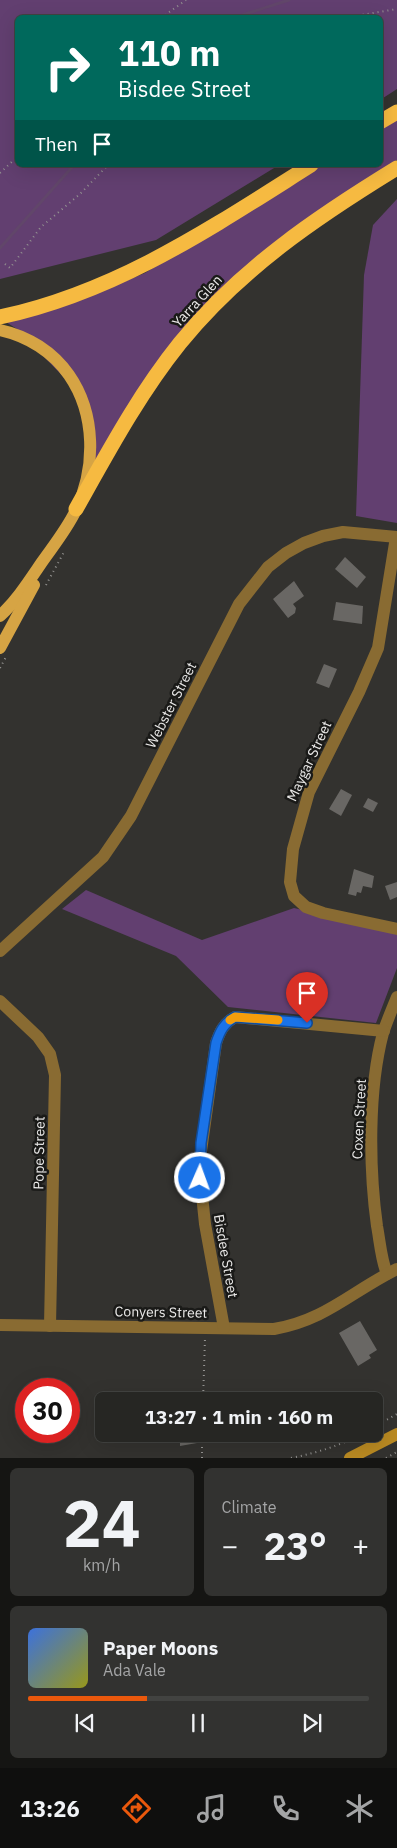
<!DOCTYPE html>
<meta charset="utf-8">
<style>
body{margin:0;font-family:"IBM Plex Sans",sans-serif;background:#323230;color:#f1f3f6;height:100vh;display:flex;flex-direction:column;font-size:19px;white-space:nowrap}
*{box-sizing:border-box;margin:0}
p{font-size:16px;color:#a4a5a6}
.icon{flex:none;width:28px;height:28px;fill:none;stroke:currentColor;stroke-width:2;stroke-linecap:round;stroke-linejoin:round}
.map{position:relative;height:1458px;overflow:hidden}
.details{display:flex;flex-direction:column;gap:10px;padding:10px;background:#151513;flex:1}
.details>*{flex:none}
.hud{position:absolute;left:15px;top:15px;width:368px;height:152px;border-radius:8px;box-shadow:0 5px 20px #0002,0 0 0 1px #424341;background:#00695c;color:#fff;overflow:hidden}
.speed{position:absolute;left:15px;top:1378px;display:flex;gap:10px;font-size:25px;font-weight:700;text-align:center}
.speed>*{display:grid;place-content:center;width:65px;height:65px;border-radius:50%;background:#262623;box-shadow:0 5px 20px #0002,0 0 0 1px #424341;line-height:1}
.speed .limit{border:8px solid #d22;background:#fff;color:#111}
.pin{position:absolute;display:grid;place-items:center;width:42px;height:42px;color:#fff;margin:-51px -21px;border-radius:50% 50% 50% 0;rotate:-45deg;box-shadow:0 0 5px #0007}
.pin .icon{rotate:45deg}
.me{position:absolute;width:55px;margin:-28px;rotate:2deg;stroke-linejoin:round;filter:drop-shadow(0 0 4px #0008)}
.turn{display:flex;align-items:center;gap:18px;height:105px;padding:0 20px;font-size:22px}
.turn .icon{width:65px;height:65px;stroke-width:2.5}
.turn b{display:block;font-size:35px;line-height:42px}
.then{display:flex;align-items:center;height:48px;padding:0 20px;background:#0003;gap:10px;font-size:19px}
.big{font-size:38px;font-weight:700;line-height:1.1}
.details .tile{flex:1;display:flex;flex-direction:column;justify-content:center;gap:8px;min-width:0;padding:0 18px;border-radius:8px;background:#323230}
.details .dial{align-items:center;gap:0}
.dial b{font-size:65px;line-height:1}
.song{display:flex;align-items:center;gap:15px}
.cover{width:60px;height:60px;border-radius:8px;background:linear-gradient(135deg,hsl(220 70% 55%),hsl(60 70% 35%))}
.played{height:5px;border-radius:2px;background:linear-gradient(90deg,#ea580c 35%,#424341 35%)}
.keys{display:flex;justify-content:space-around;direction:ltr}
.heat{display:flex;justify-content:space-between;align-items:center;font-size:28px;direction:ltr}
.details .tiles{flex:1;display:grid;gap:10px;grid-template-columns:1fr 1fr}
.tile:last-child{grid-column:span 2}
.trip{position:absolute;left:95px;top:1392px;width:288px;height:50px;border-radius:8px;background:#262623;box-shadow:0 5px 20px #0002,0 0 0 1px #424341;font-weight:700;line-height:50px;text-align:center}
.menu{display:flex;height:80px;justify-content:space-around;align-items:center;background:#0f0f0e;color:#a4a5a6}
.menu .icon{width:35px;height:35px}
.menu .on{color:#ea580c}
.menu b{font-size:22px;color:#f1f3f6}
.map>svg:first-child{display:block}
.green{fill:#623f70}
.lines{fill:none;stroke-linecap:round;stroke-linejoin:round}
.stream{stroke:#61466a;stroke-width:3}
.building{fill:#696764}
.path{stroke:#949391;stroke-width:2;stroke-dasharray:1 4;stroke-linecap:butt}
.minor{stroke:#896b32;stroke-width:12}
.tertiary{stroke:#896b32;stroke-width:12}
.secondary{stroke:#ba8a22;stroke-width:12}
.primary{stroke:#d6a444;stroke-width:12}
.motorway{stroke:#f6ba41;stroke-width:15}
.route-casing{stroke:#114b97;stroke-width:12}
.route{stroke:#1a73e8;stroke-width:9}
.slow{stroke:#f59e0b;stroke-width:9}
.labels{text-anchor:middle;stroke-width:5;stroke-linejoin:round;paint-order:stroke}
.street-label{font-size:14px;fill:#ebeae9;stroke:#1a1a18}
</style>
<div class="map">
<svg width="397" height="1458" viewBox="0 0 397 1458">
<rect width="100%" height="100%" fill="#33322f"/>
<g class="green">
<polygon points="0,0 397,0 397,89 380,100 380,18 18,18 18,165 279,165 156,240 0,279"/>
<polygon points="397,117 397,160 282,236 214,295 92,468 83,397 17,329 6,322 67,305 145,273 320,165 380,165 380,128"/>
<polygon points="397,199 397,523 356,516 364,275 373,225"/>
<polygon points="86,890 202,940 294,908 397,932 397,968 376,1023 228,1007 176,956 62,909"/>
</g>
<g class="lines">
<g class="stream">
<polyline points="233,18 289,0"/>
<polyline points="0,248 74,165"/>
</g>
</g>
<g class="building">
<polygon points="345,557 366,577 357,588 335,569"/>
<polygon points="294,581 304,596 293,604 296,608 295,613 288,618 273,599"/>
<polygon points="336,602 363,606 362,624 333,620"/>
<polygon points="324,664 337,669 329,688 316,683"/>
<polygon points="341,789 352,795 341,816 329,809"/>
<polygon points="368,798 378,803 373,812 363,807"/>
<polygon points="354,869 374,876 372,888 363,886 361,893 357,892 356,896 348,894"/>
<polygon points="397,882 397,897 390,900 385,886"/>
<polygon points="360,1321 377,1350 369,1355 371,1358 358,1366 339,1333"/>
<polygon points="167,1434 197,1434 197,1443 180,1446 180,1442 167,1442"/>
<polygon points="284,1434 309,1434 310,1439 285,1441"/>
</g>
<g class="lines">
<g class="path">
<polyline points="161,18 186,0"/>
<polyline points="343,18 397,9"/>
<polyline points="0,173 18,156"/>
<polyline points="5,264 10,268 41,227 80,194 108,165"/>
<polyline points="46,585 64,552"/>
<polyline points="0,668 6,657"/>
<polyline points="203,1401 205,1338"/>
<polyline points="374,1427 397,1414"/>
<polyline points="202,1458 202,1434"/>
<path d="M291,1458C316,1453 339,1446 362,1434"/>
<polyline points="386,1458 397,1452"/>
</g>
<g class="minor">
<polyline points="396,537 378,648 359,692 309,792 293,849 290,882 294,896 306,907 323,913 397,929"/>
<polyline points="0,1001 38,1037 50,1054 55,1075 50,1326"/>
<path d="M387,1274C381,1259 380,1242 377,1226C369,1168 368,1090 383,1033C387,1021 392,1009 397,997"/>
<path d="M0,1325L274,1329C326,1320 352,1291 397,1269"/>
<path d="M224,1328L205,1224L199,1166L216,1043C220,1031 224,1023 235,1017L384,1031"/>
</g>
<polyline class="tertiary" points="0,951 103,857 131,816 239,604 268,567 286,553 304,543 323,536 343,532 397,537"/>
<polyline class="secondary" points="350,1458 397,1434"/>
<g class="primary">
<path d="M0,330C28,336 53,352 69,375C96,414 96,468 76,510C67,529 54,545 42,562C29,581 17,600 0,616"/>
<polyline points="0,648 34,585"/>
</g>
<g class="motorway">
<polyline points="380,122 397,112"/>
<path d="M0,317C117,292 211,228 311,165"/>
<path d="M76,509C108,452 139,394 180,343C240,269 317,217 397,168"/>
</g>
</g>
<g class="lines">
<g class="route-casing">
<path id="route" d="M200,1178L201,1143L216,1043C220,1031 224,1023 235,1017L307,1023"/>
</g>
<use href="#route" class="route"/>
<polyline class="slow" points="230,1020 235,1017 278,1020"/>
</g>
<g class="labels">
<g class="street-label">
<text transform="translate(197 301) rotate(-47)" y="5">Yarra Glen</text>
<text transform="translate(171 705) rotate(-63)" y="5">Webster Street</text>
<text transform="translate(309 761) rotate(-65)" y="5">Maygar Street</text>
<text transform="translate(359 1119) rotate(-87)" y="5">Coxen Street</text>
<text transform="translate(39 1153) rotate(-89)" y="5">Pope Street</text>
<text transform="translate(226 1256) rotate(80)" y="5">Bisdee Street</text>
<text transform="translate(161 1312) rotate(1)" y="5">Conyers Street</text>
</g>
</g>
</svg>
<div class="speed"><div class="limit">30</div></div>
<div class="pin" style="left:307px;top:1023px;background:#d93025"><svg class="icon" aria-label="arrive" viewBox="0 0 24 24"><path d="M6 21V4h12l-3 4 3 4H6"/></svg></div>
<svg class="me" style="left:200px;top:1178px" viewBox="-20 -20 40 40"><circle r="17" fill="#1a73e8" stroke="#fff" stroke-width="3"/><path d="M0-11L8 9 0 5-8 9z" fill="#fff"/></svg>
<div class="trip">13:27 · 1 min · 160 m</div>
<div class="hud">
<div class="turn"><svg class="icon" aria-label="right" viewBox="0 0 24 24"><path d="M7 20v-9h11M14 6l5 5-5 5"/></svg><div><b>110 m</b>Bisdee Street</div></div>
<div class="then">Then<svg class="icon" aria-label="arrive" viewBox="0 0 24 24"><path d="M6 21V4h12l-3 4 3 4H6"/></svg></div>
</div>
</div>
<section class="details">
<div class="tiles">
<div class="tile dial"><b>24</b><p>km/h</p></div>
<div class="tile"><p>Climate</p>
<div class="heat"><a>−</a><b class="big">23°</b><a>+</a></div>
</div>
<div class="tile">
<div class="song"><i class="cover"></i><div><b>Paper Moons</b><p>Ada Vale</p></div></div>
<div class="played"></div>
<div class="keys"><svg class="icon" aria-label="previous" viewBox="0 0 24 24"><path d="M18 5L8 12l10 7zM5 5v14"/></svg><svg class="icon" aria-label="pause" viewBox="0 0 24 24"><path d="M8 5v14M16 5v14"/></svg><svg class="icon" aria-label="next" viewBox="0 0 24 24"><path d="M6 5l10 7-10 7zM19 5v14"/></svg></div>
</div>
</div>
</section>
<nav class="menu">
<b>13:26</b>
<svg class="icon on" aria-label="directions" viewBox="0 0 24 24"><path d="M12 3l9 9-9 9-9-9zM9 14v-3h6M13 9l2 2-2 2"/></svg>
<svg class="icon" aria-label="music" viewBox="0 0 24 24"><path d="M9 18V5l10-2v13"/><circle cx="6" cy="18" r="3"/><circle cx="16" cy="16" r="3"/></svg>
<svg class="icon" aria-label="phone" viewBox="0 0 24 24"><path d="M5 4h4l2 5-3 2q2 4 5 5l2-3 5 2v4C11 20 4 13 5 4z"/></svg>
<svg class="icon" aria-label="climate" viewBox="0 0 24 24"><path d="M12 3v18M4 7l16 10M4 17L20 7"/></svg>
</nav>
